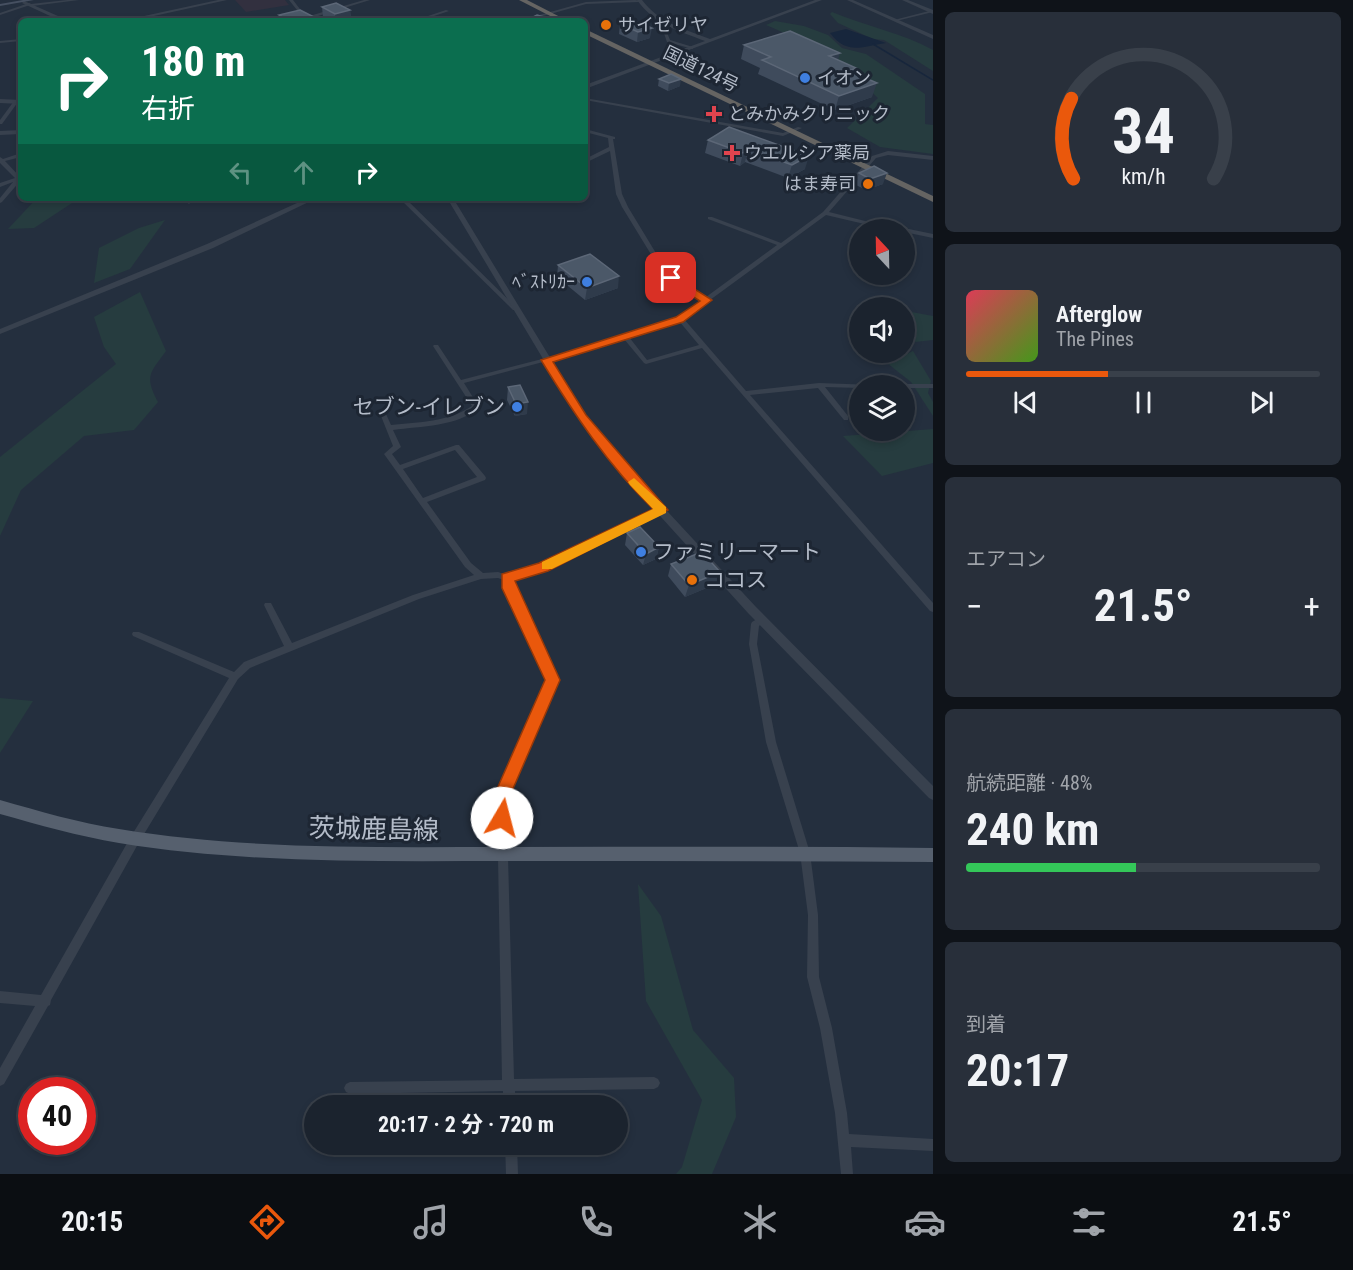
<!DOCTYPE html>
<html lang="ja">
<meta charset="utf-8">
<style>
body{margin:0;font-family:"Roboto Condensed","Noto Sans JP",sans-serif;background:#282f3a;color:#f1f3f6;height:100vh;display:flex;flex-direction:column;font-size:22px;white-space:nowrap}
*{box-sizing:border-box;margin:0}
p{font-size:20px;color:#a0a4aa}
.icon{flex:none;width:33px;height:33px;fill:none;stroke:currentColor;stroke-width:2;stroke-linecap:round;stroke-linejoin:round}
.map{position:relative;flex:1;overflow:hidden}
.details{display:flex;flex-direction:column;gap:12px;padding:12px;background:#0f1319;width:420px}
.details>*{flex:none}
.banner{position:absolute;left:18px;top:18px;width:570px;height:183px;border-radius:9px;box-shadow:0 3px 9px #0003,0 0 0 2px #39404a;background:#0b6e4f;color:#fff;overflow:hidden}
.needle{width:39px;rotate:338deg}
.tools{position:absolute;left:849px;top:219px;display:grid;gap:12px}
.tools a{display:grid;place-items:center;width:66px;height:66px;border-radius:50%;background:#1b232e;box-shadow:0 3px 9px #0003,0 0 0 2px #39404a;font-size:30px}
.speed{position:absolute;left:18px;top:1077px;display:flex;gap:12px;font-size:30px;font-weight:700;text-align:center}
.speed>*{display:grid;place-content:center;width:78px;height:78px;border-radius:50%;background:#1b232e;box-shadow:0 3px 9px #0003,0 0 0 2px #39404a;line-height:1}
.speed .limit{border:9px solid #d22;background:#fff;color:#111}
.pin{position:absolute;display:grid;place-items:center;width:51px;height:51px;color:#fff;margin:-26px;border-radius:12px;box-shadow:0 3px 9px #0006}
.me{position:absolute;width:66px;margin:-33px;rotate:8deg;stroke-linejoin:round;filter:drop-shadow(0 0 4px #0008)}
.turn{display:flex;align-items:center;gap:21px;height:126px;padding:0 24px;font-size:27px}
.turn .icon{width:78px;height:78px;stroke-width:2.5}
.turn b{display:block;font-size:42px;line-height:51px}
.lanes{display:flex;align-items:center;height:57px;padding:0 24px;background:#0003;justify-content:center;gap:30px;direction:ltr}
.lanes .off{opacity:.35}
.big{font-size:45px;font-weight:700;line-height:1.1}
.details .widget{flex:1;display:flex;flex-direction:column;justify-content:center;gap:9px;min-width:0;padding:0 21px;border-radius:9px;background:#282f3a}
.details .dial{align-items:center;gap:0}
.dial svg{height:156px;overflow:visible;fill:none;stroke:#39404a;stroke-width:7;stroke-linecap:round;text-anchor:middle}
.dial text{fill:#f1f3f6;stroke:none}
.song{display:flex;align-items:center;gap:18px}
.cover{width:72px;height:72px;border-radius:9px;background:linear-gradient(135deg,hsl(350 70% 55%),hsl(100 70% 35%))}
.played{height:6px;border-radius:3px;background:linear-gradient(90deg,#ea580c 40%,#39404a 40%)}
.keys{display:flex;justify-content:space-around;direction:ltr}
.heat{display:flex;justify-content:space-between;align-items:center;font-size:33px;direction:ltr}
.charge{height:9px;border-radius:4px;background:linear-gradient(90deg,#34c759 48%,#39404a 0)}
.trip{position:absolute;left:304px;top:1095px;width:324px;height:60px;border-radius:30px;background:#1b232e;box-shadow:0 3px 9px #0003,0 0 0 2px #39404a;font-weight:700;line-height:60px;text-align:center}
.tabs{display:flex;height:96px;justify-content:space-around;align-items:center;background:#0b0e12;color:#a0a4aa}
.tabs .icon{width:42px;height:42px}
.tabs .on{color:#ea580c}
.tabs b{font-size:27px;color:#f1f3f6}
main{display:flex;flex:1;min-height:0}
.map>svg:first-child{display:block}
.medical{fill:#32303f}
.green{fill:#263c3f}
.water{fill:#17263c}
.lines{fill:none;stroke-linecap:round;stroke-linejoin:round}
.stream{stroke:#17263c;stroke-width:1.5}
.minor{fill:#38414e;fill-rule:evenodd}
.tertiary{fill:#38414e;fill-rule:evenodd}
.secondary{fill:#465061;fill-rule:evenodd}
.primary{fill:#56606e;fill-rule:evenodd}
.trunk{fill:#656462;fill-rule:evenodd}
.wall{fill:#3f4b5c}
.shaded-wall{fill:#2f3b4b}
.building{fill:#4b5868;stroke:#5c6777;stroke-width:1.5}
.route{fill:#ea580c;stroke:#983908;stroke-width:1.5}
.slow{fill:#f59e0b}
.food-dot{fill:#e8710a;stroke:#1d2633;stroke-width:2}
.shop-dot{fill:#3f7fe0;stroke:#1d2633;stroke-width:2}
.health-dot{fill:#e0444e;stroke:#1d2633;stroke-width:2}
.labels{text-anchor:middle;stroke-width:6;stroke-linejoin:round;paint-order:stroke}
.far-poi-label{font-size:18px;fill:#b4bcc9;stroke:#1d2633;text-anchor:start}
.far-street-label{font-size:18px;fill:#b4bcc9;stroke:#1d2633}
.poi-label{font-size:21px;fill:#b4bcc9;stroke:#1d2633;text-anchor:start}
.near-street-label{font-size:26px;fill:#b4bcc9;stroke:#1d2633}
</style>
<main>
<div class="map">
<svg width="933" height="1174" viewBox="0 0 933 1174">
<rect width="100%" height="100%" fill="#242f3e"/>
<polygon class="medical" points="235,0 285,0 289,5 246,12"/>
<g class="green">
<path d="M832,12C866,26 902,33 933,50V71L884,40L873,39L838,23L830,14Z"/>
<path d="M775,21L804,26L828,35L842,48L866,54L925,94V124L933,125V154L880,147L847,128L878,98C847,67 807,42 766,25Z"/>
<polygon points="37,198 73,198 72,203 34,228 8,229"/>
<polygon points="165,220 130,269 94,283 99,248 139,228"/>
<path d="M140,292L166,351C150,373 144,376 158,402L134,430L84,436L21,490L0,536V457L116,364L104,347L94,317Z"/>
<polygon points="906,311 933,316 933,340 915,342 905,327"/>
<polygon points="913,351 931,381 928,393 933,402 933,416 911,382 887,363"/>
<polygon points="933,429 933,463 882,476 843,436"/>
<polygon points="0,698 33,701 0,753"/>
<polygon points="638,884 661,916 693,1030 734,1078 736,1117 712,1174 676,1174 682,1167 702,1100 646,1001"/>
</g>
<path class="water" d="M846,29L886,43C861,47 847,55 830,33Z"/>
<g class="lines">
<polyline class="stream" points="873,44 933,80"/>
<g class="minor">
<polygon points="67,0 79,0 32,6 30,5 0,15 0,13 29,3 31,4"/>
<polygon points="289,0 293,0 306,17 364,0 370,0 305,20"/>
<polygon points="635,0 641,1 639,2 586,4 525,21 518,21 586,2"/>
<polygon points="446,10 449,11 419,21 413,21"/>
<polygon points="933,10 933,12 896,21 894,20"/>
<polygon points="659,19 662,20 670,40 693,47 693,49 667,42"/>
<polygon points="21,39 21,41 0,43 0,41"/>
<polygon points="585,98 783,133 798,127 802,128 783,136 585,100"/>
<polygon points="14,101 18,102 2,124 0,124 0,120"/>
<path d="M585,129L615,137V139H613L622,194L628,207L668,273L706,297L777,245L708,219V217H712L781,243L823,212L872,156L888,151L933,156V160L888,155L876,158L829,212L901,230H890L826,215L684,319L746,391L819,383L874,385L875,386H860V388L825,387L848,416V420H844L818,388L750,395L933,603V612L930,611L702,348L646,364L644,363L624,339L581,352L464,383L479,407C458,427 421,426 393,430L401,447L392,454L400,465L456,445H459L485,476L486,478L485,480L427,502L471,563L483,573L498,572L507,575L540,565L659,508H665L666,510L665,512L546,569L507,581L498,578L481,579L419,599L250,668L238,679L138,844L51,1000L50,1005L48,1006L4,1084L0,1086V1068L35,1006L0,1003V991L41,995L130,838L229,678L133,636L132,634L133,632H139L234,672L244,662L284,646L264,605L265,603H271L292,643L413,595L474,575L465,567L384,454L393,446L381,416L382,414H386L391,425C419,422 448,422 472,406L433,346L434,345H438L461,380L577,350L678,318L702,300L663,274L622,207L616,194L610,151L585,163V159L609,147L608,138L585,132ZM679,321L699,345L647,360L629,337ZM455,450L477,477L423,498L403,469Z"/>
<polygon points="21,153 21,157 5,161 21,178 21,180 2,202 0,203 0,198 13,182 0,187 0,183 15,178 0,163 0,157 3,159"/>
<polygon points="189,198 195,198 189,204 186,202"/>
<polygon points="399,198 405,198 517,308 517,310 513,310"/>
<polygon points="904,228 933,234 933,238 904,232 904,230 902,230"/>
<polygon points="904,384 933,384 933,388 904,388 904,386 901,386"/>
<polygon points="762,616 765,617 766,619 759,626 757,644 776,742 810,853 818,915 819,977 832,1028 847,1113 849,1134 933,1139 933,1151 851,1147 853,1174 841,1174 835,1113 820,1028 807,977 808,915 800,853 766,742 749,644 751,624 752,622"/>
<polygon points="503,852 507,854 508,857 514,1079 654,1077 658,1079 660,1083 658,1087 654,1089 515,1091 515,1106 503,1106 503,1091 350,1094 346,1092 344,1088 346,1084 350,1082 502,1080 498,857 499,854"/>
<polygon points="505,1144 517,1144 518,1174 506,1174"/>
</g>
<g class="tertiary">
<polygon points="218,0 227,0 131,21 121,21"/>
<path d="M637,0H642C659,23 685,29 710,39L815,0H822L585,89V85L705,41C679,31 654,24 637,0Z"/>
<polygon points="847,0 853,0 933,35 933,39"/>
<polygon points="902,0 908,0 933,10 933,14"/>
<polygon points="24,1 67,20 68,21 61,21 22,3"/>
<polygon points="0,99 21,100 21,104 0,103"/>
<polygon points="21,130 21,134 0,135 0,131"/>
<polygon points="308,198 317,198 213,248 0,334 0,329 207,244"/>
<polygon points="447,198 453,198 585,415 668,512 756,607 933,786 933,800 929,798 748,613 661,517 579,419"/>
<polygon points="507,574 512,578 514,588 558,680 507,798 510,857 508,861 503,863 498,861 496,857 495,798 546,680 504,588 502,578"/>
</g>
<polygon class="secondary" points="23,0 34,0 0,6 0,4"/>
<path class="primary" d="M0,800C39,811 79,823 119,829C246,850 376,847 504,847C647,847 790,846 933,848V862C792,861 650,861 509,861C379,861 248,864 119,843C78,836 39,825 0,814Z"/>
<g class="trunk">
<polygon points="519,0 527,0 568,21 560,21"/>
<polygon points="585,29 933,196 933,202 585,34"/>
</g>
</g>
<g class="wall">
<polygon points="322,7 350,10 351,20 346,21 330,21 323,17"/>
<polygon points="279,15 318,19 318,21 280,21"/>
<polygon points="633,20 650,38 637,42 619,34 620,24"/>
<polygon points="744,45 838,60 856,68 855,73 872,97 835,110 758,74 760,68 741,59"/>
<polygon points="659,79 680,86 668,91 658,86"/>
<polygon points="729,127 805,169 788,178 745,162 740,166 705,153 708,140"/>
<polygon points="859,173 883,184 866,190 856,185"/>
<polygon points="558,265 618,288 585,300 557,277"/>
<polygon points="508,387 527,414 515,416 507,400"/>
<polygon points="627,533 659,547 656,559 643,565 625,545"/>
<polygon points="671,564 716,584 685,597 668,576"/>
</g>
<g class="shaded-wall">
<polygon points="350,10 351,20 346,21 336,21 335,14"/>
<polygon points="652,28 650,38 637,42 638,32"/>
<polygon points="587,29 586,43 585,43 585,31"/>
<polygon points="840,53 836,67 829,56"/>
<polygon points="681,79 680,86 668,91 669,83"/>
<polygon points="877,83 872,97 835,110 839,96"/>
<polygon points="748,149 745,162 740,166 743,153"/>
<polygon points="809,156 805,169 788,178 792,165"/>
<polygon points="887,173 883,184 866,190 870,179"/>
<polygon points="619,276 618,288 585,300 587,288"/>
<polygon points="528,402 527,414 515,416 516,404"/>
<polygon points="659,547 656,559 643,565 646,554"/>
<polygon points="720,572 716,584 685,597 689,585"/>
</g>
<g class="building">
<polygon points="336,3 350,10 335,14 322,7"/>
<polygon points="300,10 318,19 311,21 290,21 279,15"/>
<polygon points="537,15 558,21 525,21"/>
<polygon points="633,20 652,28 638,32 620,24"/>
<polygon points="790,31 840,53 829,56 856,68 849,71 877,83 839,96 762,60 771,57 744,45"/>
<polygon points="671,74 681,79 669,83 659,79"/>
<polygon points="729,127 809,156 792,165 748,149 743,153 708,140"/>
<polygon points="874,166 887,173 870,179 859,173"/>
<polygon points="590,254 619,276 587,288 558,265"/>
<polygon points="520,385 528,402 516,404 508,387"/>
<polygon points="640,527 659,547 646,554 627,533"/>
<polygon points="702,552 720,572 689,585 671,564"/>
</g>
<path class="route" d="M667,276H674L712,300L683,322L553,362L586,415L668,510L548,571L515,581L560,680L509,798L507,823L502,825L496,823L493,798L545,680L502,588V574L539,563L653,509C608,465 574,414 541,360L676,317L700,301L667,280Z"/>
<polygon class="slow" points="634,478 666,507 666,513 552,569 542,569 542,562 653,509 630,485 628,482"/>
<g class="food-dot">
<circle cx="606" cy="25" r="6"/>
<circle cx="868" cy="184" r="6"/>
<circle cx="692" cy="580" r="6"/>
</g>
<g class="shop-dot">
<circle cx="805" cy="78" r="6"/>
<circle cx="587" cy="282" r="6"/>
<circle cx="517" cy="407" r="6"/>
<circle cx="641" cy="552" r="6"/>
</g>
<g class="health-dot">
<path d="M711 105h6v6h6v6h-6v6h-6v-6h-6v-6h6z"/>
<path d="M729 144h6v6h6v6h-6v6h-6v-6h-6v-6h6z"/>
</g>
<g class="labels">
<g class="far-poi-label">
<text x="618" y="31">サイゼリヤ</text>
<text x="817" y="84">イオン</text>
<text x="728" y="120">とみかみクリニック</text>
<text x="744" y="159">ウエルシア薬局</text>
<text x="856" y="190" text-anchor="end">はま寿司</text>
<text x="575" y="288" text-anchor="end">ﾍﾞｽﾄﾘｶｰ</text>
</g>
<g class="far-street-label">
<text transform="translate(701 69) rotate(26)" y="6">国道124号</text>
</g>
<g class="poi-label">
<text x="505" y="414" text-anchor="end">セブン-イレブン</text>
<text x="653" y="559">ファミリーマート</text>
<text x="704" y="587">ココス</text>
</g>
<g class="near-street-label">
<text transform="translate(374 829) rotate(1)" y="9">茨城鹿島線</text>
</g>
</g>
</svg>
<div class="tools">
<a><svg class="needle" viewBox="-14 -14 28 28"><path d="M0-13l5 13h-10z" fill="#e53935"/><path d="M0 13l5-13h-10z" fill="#a0a4aa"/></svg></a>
<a><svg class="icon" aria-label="sound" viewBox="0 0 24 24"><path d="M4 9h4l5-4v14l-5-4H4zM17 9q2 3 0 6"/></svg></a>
<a><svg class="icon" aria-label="layers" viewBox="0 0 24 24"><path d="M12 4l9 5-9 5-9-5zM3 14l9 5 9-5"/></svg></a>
</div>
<div class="speed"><div class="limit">40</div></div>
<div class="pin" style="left:671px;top:278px;background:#d93025"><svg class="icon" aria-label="arrive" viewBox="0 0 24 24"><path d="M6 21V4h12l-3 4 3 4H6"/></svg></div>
<svg class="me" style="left:502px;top:818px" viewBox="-20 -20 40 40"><circle r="19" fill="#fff"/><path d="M0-13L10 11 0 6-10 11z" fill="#ea580c"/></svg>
<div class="trip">20:17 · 2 分 · 720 m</div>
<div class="banner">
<div class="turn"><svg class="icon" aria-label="right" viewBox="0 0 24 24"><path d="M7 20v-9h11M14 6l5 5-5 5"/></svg><div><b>180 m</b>右折</div></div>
<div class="lanes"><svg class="icon off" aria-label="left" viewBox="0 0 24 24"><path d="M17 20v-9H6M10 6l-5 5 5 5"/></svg><svg class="icon off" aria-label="ahead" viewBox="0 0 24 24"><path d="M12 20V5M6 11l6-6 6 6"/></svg><svg class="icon" aria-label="right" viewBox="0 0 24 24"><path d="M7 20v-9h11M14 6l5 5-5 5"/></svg></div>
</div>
</div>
<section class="details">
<div class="widget dial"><svg viewBox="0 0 100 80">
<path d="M14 69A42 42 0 1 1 86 69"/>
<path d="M14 69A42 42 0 0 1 13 28" stroke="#ea580c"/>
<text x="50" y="56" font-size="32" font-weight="700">34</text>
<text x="50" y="72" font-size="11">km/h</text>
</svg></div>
<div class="widget">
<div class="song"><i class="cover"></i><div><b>Afterglow</b><p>The Pines</p></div></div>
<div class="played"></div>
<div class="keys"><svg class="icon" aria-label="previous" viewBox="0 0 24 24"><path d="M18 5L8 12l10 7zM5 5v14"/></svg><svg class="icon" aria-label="pause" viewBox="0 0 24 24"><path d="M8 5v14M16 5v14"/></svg><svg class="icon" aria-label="next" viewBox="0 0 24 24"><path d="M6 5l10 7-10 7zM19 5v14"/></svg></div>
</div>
<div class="widget"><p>エアコン</p>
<div class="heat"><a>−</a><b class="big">21.5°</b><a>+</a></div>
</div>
<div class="widget"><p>航続距離 · 48%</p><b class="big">240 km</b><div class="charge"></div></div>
<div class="widget"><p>到着</p><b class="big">20:17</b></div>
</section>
</main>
<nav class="tabs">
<b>20:15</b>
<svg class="icon on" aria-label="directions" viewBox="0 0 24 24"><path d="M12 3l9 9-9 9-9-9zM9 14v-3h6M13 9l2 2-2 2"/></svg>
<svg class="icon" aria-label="music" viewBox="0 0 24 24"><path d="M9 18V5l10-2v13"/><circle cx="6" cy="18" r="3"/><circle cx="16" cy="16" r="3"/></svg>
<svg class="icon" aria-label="phone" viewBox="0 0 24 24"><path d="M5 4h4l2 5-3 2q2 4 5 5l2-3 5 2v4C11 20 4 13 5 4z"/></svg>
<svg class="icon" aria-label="climate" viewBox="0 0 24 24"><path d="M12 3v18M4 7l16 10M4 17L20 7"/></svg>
<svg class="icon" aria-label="car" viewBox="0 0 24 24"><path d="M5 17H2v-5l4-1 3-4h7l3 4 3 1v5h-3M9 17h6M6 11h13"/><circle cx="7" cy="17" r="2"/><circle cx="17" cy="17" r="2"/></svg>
<svg class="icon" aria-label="filters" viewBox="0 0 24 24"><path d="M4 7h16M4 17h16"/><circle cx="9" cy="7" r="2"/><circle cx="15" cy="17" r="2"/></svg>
<b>21.5°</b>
</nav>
